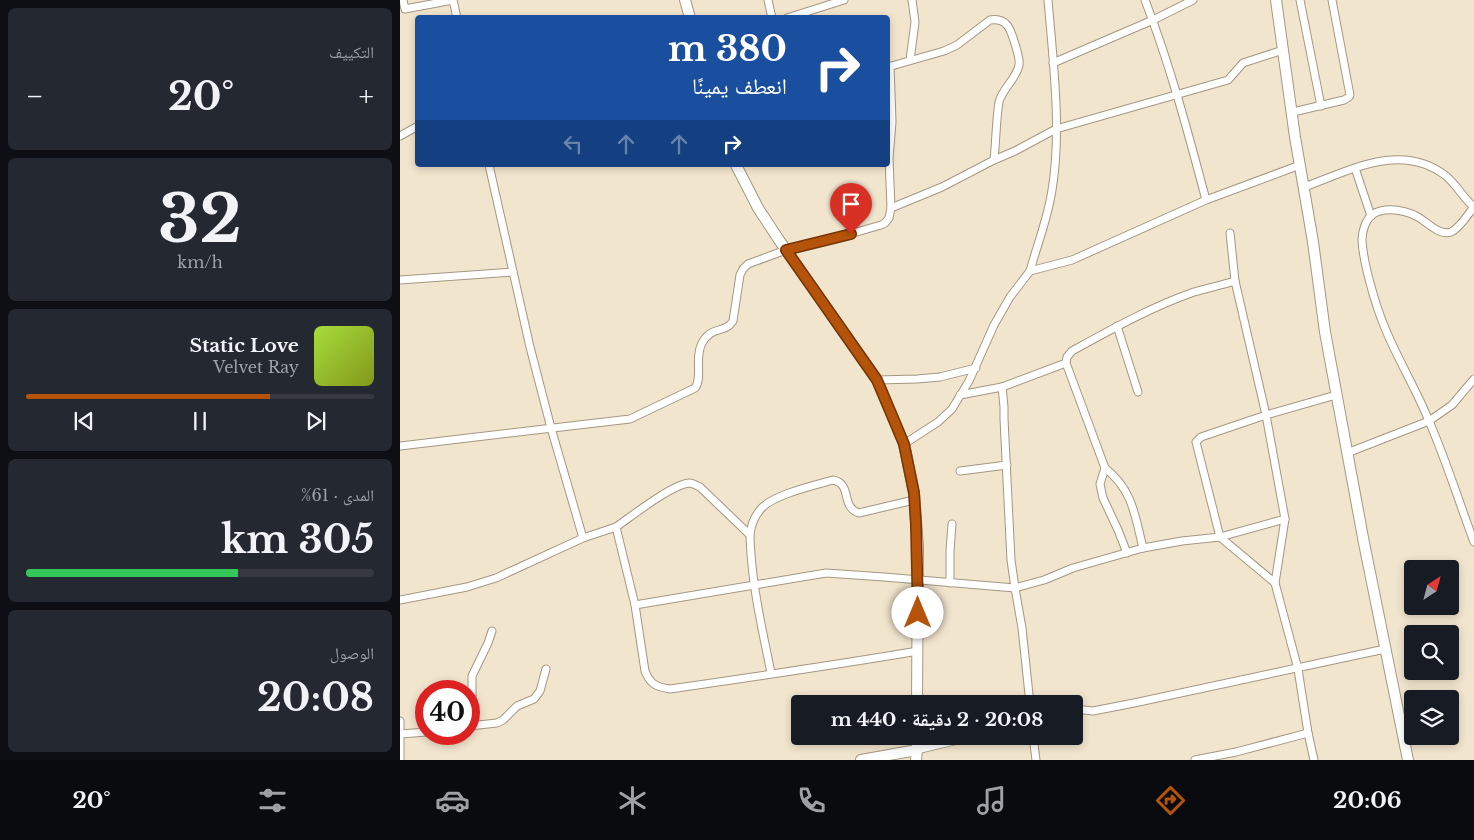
<!DOCTYPE html>
<html lang="ar">
<meta charset="utf-8">
<style>
body{margin:0;font-family:"Libre Baskerville","Noto Naskh Arabic",serif;background:#242831;color:#f1f3f6;direction:rtl;height:100vh;display:flex;flex-direction:column;font-size:19px;white-space:nowrap}
*{box-sizing:border-box;margin:0}
p{font-size:16px;color:#9ea1a6}
.icon{flex:none;width:28px;height:28px;fill:none;stroke:currentColor;stroke-width:2;stroke-linecap:round;stroke-linejoin:round}
.map{position:relative;flex:1;overflow:hidden;direction:ltr}
.panel{display:flex;flex-direction:column;gap:8px;padding:8px;background:#0d0f14;width:400px}
.panel>*{flex:none}
.guide{position:absolute;left:15px;top:15px;width:475px;height:152px;border-radius:5px;box-shadow:0 2px 8px #0003;direction:rtl;background:#1a4fa0;color:#fff;overflow:hidden}
.needle{width:32px;rotate:36deg}
.buttons{position:absolute;left:1004px;top:560px;display:grid;gap:10px}
.buttons a{display:grid;place-items:center;width:55px;height:55px;border-radius:5px;background:#171b24;box-shadow:0 2px 8px #0003;font-size:25px}
.speed{position:absolute;left:15px;top:680px;display:flex;gap:10px;font-size:25px;font-weight:700;text-align:center}
.speed>*{display:grid;place-content:center;width:65px;height:65px;border-radius:50%;background:#171b24;box-shadow:0 2px 8px #0003;line-height:1}
.speed .limit{border:8px solid #d22;background:#fff;color:#111}
.pin{position:absolute;display:grid;place-items:center;width:42px;height:42px;color:#fff;margin:-51px -21px;border-radius:50% 50% 50% 0;rotate:-45deg;box-shadow:0 0 5px #0007}
.pin .icon{rotate:45deg}
.me{position:absolute;width:55px;margin:-28px;rotate:0deg;stroke-linejoin:round;filter:drop-shadow(0 0 4px #0008)}
.turn{display:flex;align-items:center;gap:18px;height:105px;padding:0 20px;font-size:22px}
.turn .icon{width:65px;height:65px;stroke-width:2.5}
.turn b{display:block;font-size:35px;line-height:42px}
.lanes{display:flex;align-items:center;height:48px;padding:0 20px;background:#0003;justify-content:center;gap:25px;direction:ltr}
.lanes .off{opacity:.35}
.big{font-size:38px;font-weight:800;line-height:1.1}
.panel .card{flex:1;display:flex;flex-direction:column;justify-content:center;gap:8px;min-width:0;padding:0 18px;border-radius:8px;background:#242831}
.panel .dial{align-items:center;gap:0}
.dial b{font-size:65px;line-height:1}
.song{display:flex;align-items:center;gap:15px}
.cover{width:60px;height:60px;border-radius:8px;background:linear-gradient(135deg,hsl(80 70% 55%),hsl(70 70% 35%))}
.played{height:5px;border-radius:2px;background:linear-gradient(90deg,#b45309 70%,#363941 70%)}
.keys{display:flex;justify-content:space-around;direction:ltr}
.heat{display:flex;justify-content:space-between;align-items:center;font-size:28px;direction:ltr}
.charge{height:8px;border-radius:4px;background:linear-gradient(90deg,#34c759 61%,#363941 0)}
.trip{position:absolute;left:391px;top:695px;width:292px;height:50px;border-radius:5px;background:#171b24;box-shadow:0 2px 8px #0003;font-weight:800;line-height:50px;text-align:center;direction:rtl}
.tab-bar{display:flex;height:80px;justify-content:space-around;align-items:center;background:#090b0e;color:#9ea1a6}
.tab-bar .icon{width:35px;height:35px}
.tab-bar .on{color:#b45309}
.tab-bar b{font-size:22px;color:#f1f3f6}
main{display:flex;flex:1;min-height:0}
.map>svg:first-child{display:block}
.lines{fill:none;stroke-linecap:round;stroke-linejoin:round}
.street-casing{stroke:#a49782;stroke-width:9}
.secondary-casing{stroke:#a49782;stroke-width:12}
.street{stroke:#fff;stroke-width:7}
.secondary{stroke:#fff;stroke-width:10}
.route-casing{stroke:#753606;stroke-width:12}
.route{stroke:#b45309;stroke-width:9}
</style>
<main>
<div class="map">
<svg width="1074" height="760" viewBox="0 0 1074 760">
<rect width="100%" height="100%" fill="#f2e5ce"/>
<g class="lines">
<g class="street-casing">
<g id="street">
<polyline points="3,0 5,9 53,0"/>
<polyline points="53,0 57,18"/>
<polyline points="368,0 372,18"/>
<path d="M745,0C770,65 788,132 806,200"/>
<polyline points="900,0 921,106"/>
<polyline points="387,18 444,0"/>
<polyline points="510,60 515,22 512,0"/>
<polyline points="653,63 753,20 793,0"/>
<path d="M488,67L544,51L557,45L590,20C609,17 611,32 616,47C617,52 620,59 619,65C617,78 602,89 599,102C596,121 596,141 594,160"/>
<polyline points="893,112 944,100 949,97 950,95 932,0"/>
<polyline points="0,136 18,126"/>
<polyline points="89,165 130,347 151,428 183,538"/>
<polyline points="955,168 971,216"/>
<path d="M904,187C949,171 1001,141 1046,176C1057,185 1063,198 1074,207"/>
<path d="M1074,207C1068,214 1060,228 1051,232C1039,236 1027,222 1018,217C1007,211 996,209 985,210C980,211 974,212 971,216C965,221 962,233 962,240C963,263 976,307 985,328C998,360 1016,389 1029,421C1046,460 1059,502 1074,542"/>
<polyline points="491,208 542,187 594,160 615,151 656,129 828,80 843,63 883,50"/>
<polyline points="830,233 835,281 866,415 885,519"/>
<path d="M630,271C637,245 648,218 652,190C662,131 653,60 648,0"/>
<polyline points="0,280 113,272"/>
<polyline points="717,326 738,392"/>
<polyline points="477,380 517,379 540,377 576,368"/>
<polyline points="602,387 666,363"/>
<polyline points="560,395 602,387 604,407 604,419 611,560 615,588 622,628 630,704"/>
<polyline points="504,444 538,422 552,409 569,381 594,325 610,297 630,271 672,260 806,200 900,165"/>
<path d="M0,446L230,419L295,388C303,378 294,358 302,343C312,325 325,334 333,321L340,275L343,269L348,264L386,250L436,238L481,225L485,223L489,218L491,208L489,158L492,122L490,66"/>
<polyline points="947,453 1029,421 1052,405 1074,379"/>
<polyline points="705,468 700,484 703,498 718,530 727,553"/>
<polyline points="560,471 607,465"/>
<path d="M216,527C232,516 271,485 289,483C292,483 296,485 300,487L350,535"/>
<path d="M743,548C735,516 733,490 705,468L666,363L667,357L672,351C712,329 751,307 794,292C808,288 822,285 835,281"/>
<polyline points="550,583 550,551 552,524"/>
<polyline points="875,583 820,537 796,442 801,437 866,415 936,395"/>
<path d="M0,600L67,587L96,578L183,538L216,527L235,605L245,671C250,684 256,687 270,689C353,677 435,665 518,651"/>
<polyline points="235,605 426,573 484,577 615,588 644,580 673,568 743,548 782,541 820,537 885,519 875,583 898,669 908,733 836,752 795,760"/>
<path d="M371,673C364,637 355,601 352,565C351,555 350,544 350,534C351,526 355,516 360,510C371,495 415,485 433,480C453,484 440,507 459,513L514,500"/>
<polyline points="675,709 693,711 734,703 985,649"/>
<polyline points="0,721 0,760"/>
<polyline points="69,726 97,723 103,720 117,706 134,699 140,691 146,669"/>
<polyline points="72,726 72,676 88,643 92,631"/>
<polyline points="908,733 914,760"/>
<polyline points="1,734 26,732"/>
<polyline points="633,736 636,760"/>
<polyline points="517,750 554,741 568,736"/>
</g>
</g>
<g class="secondary-casing">
<g id="secondary">
<polyline points="285,0 290,18"/>
<polyline points="876,0 895,137 913,242 925,332 964,543 1008,760"/>
<polyline points="336,165 358,208 379,240 477,380 504,444 514,493 518,547 517,704"/>
<polyline points="461,760 517,750 517,736"/>
<polyline points="516,760 517,750"/>
</g>
</g>
<use href="#street" class="street"/>
<use href="#secondary" class="secondary"/>
</g>
<g class="lines">
<g class="route-casing">
<polyline id="route" points="451,234 386,250 477,380 504,444 514,493 516,525 518,613"/>
</g>
<use href="#route" class="route"/>
</g>
</svg>
<div class="buttons">
<a><svg class="needle" viewBox="-14 -14 28 28"><path d="M0-13l5 13h-10z" fill="#e53935"/><path d="M0 13l5-13h-10z" fill="#9ea1a6"/></svg></a>
<a><svg class="icon" aria-label="search" viewBox="0 0 24 24"><circle cx="10" cy="10" r="6"/><path d="M15 15l6 6"/></svg></a>
<a><svg class="icon" aria-label="layers" viewBox="0 0 24 24"><path d="M12 4l9 5-9 5-9-5zM3 14l9 5 9-5"/></svg></a>
</div>
<div class="speed"><div class="limit">40</div></div>
<div class="pin" style="left:451px;top:234px;background:#d93025"><svg class="icon" aria-label="arrive" viewBox="0 0 24 24"><path d="M6 21V4h12l-3 4 3 4H6"/></svg></div>
<svg class="me" style="left:518px;top:613px" viewBox="-20 -20 40 40"><circle r="19" fill="#fff"/><path d="M0-13L10 11 0 6-10 11z" fill="#b45309"/></svg>
<div class="trip">20:08 · 2 دقيقة · 440 m</div>
<div class="guide">
<div class="turn"><svg class="icon" aria-label="right" viewBox="0 0 24 24"><path d="M7 20v-9h11M14 6l5 5-5 5"/></svg><div><b>380 m</b>انعطف يمينًا</div></div>
<div class="lanes"><svg class="icon off" aria-label="left" viewBox="0 0 24 24"><path d="M17 20v-9H6M10 6l-5 5 5 5"/></svg><svg class="icon off" aria-label="ahead" viewBox="0 0 24 24"><path d="M12 20V5M6 11l6-6 6 6"/></svg><svg class="icon off" aria-label="ahead" viewBox="0 0 24 24"><path d="M12 20V5M6 11l6-6 6 6"/></svg><svg class="icon" aria-label="right" viewBox="0 0 24 24"><path d="M7 20v-9h11M14 6l5 5-5 5"/></svg></div>
</div>
</div>
<section class="panel">
<div class="card"><p>التكييف</p>
<div class="heat"><a>−</a><b class="big">20°</b><a>+</a></div>
</div>
<div class="card dial"><b>32</b><p>km/h</p></div>
<div class="card">
<div class="song"><i class="cover"></i><div><b>Static Love</b><p>Velvet Ray</p></div></div>
<div class="played"></div>
<div class="keys"><svg class="icon" aria-label="previous" viewBox="0 0 24 24"><path d="M18 5L8 12l10 7zM5 5v14"/></svg><svg class="icon" aria-label="pause" viewBox="0 0 24 24"><path d="M8 5v14M16 5v14"/></svg><svg class="icon" aria-label="next" viewBox="0 0 24 24"><path d="M6 5l10 7-10 7zM19 5v14"/></svg></div>
</div>
<div class="card"><p>المدى · 61%</p><b class="big">305 km</b><div class="charge"></div></div>
<div class="card"><p>الوصول</p><b class="big">20:08</b></div>
</section>
</main>
<nav class="tab-bar">
<b>20:06</b>
<svg class="icon on" aria-label="directions" viewBox="0 0 24 24"><path d="M12 3l9 9-9 9-9-9zM9 14v-3h6M13 9l2 2-2 2"/></svg>
<svg class="icon" aria-label="music" viewBox="0 0 24 24"><path d="M9 18V5l10-2v13"/><circle cx="6" cy="18" r="3"/><circle cx="16" cy="16" r="3"/></svg>
<svg class="icon" aria-label="phone" viewBox="0 0 24 24"><path d="M5 4h4l2 5-3 2q2 4 5 5l2-3 5 2v4C11 20 4 13 5 4z"/></svg>
<svg class="icon" aria-label="climate" viewBox="0 0 24 24"><path d="M12 3v18M4 7l16 10M4 17L20 7"/></svg>
<svg class="icon" aria-label="car" viewBox="0 0 24 24"><path d="M5 17H2v-5l4-1 3-4h7l3 4 3 1v5h-3M9 17h6M6 11h13"/><circle cx="7" cy="17" r="2"/><circle cx="17" cy="17" r="2"/></svg>
<svg class="icon" aria-label="filters" viewBox="0 0 24 24"><path d="M4 7h16M4 17h16"/><circle cx="9" cy="7" r="2"/><circle cx="15" cy="17" r="2"/></svg>
<b>20°</b>
</nav>
